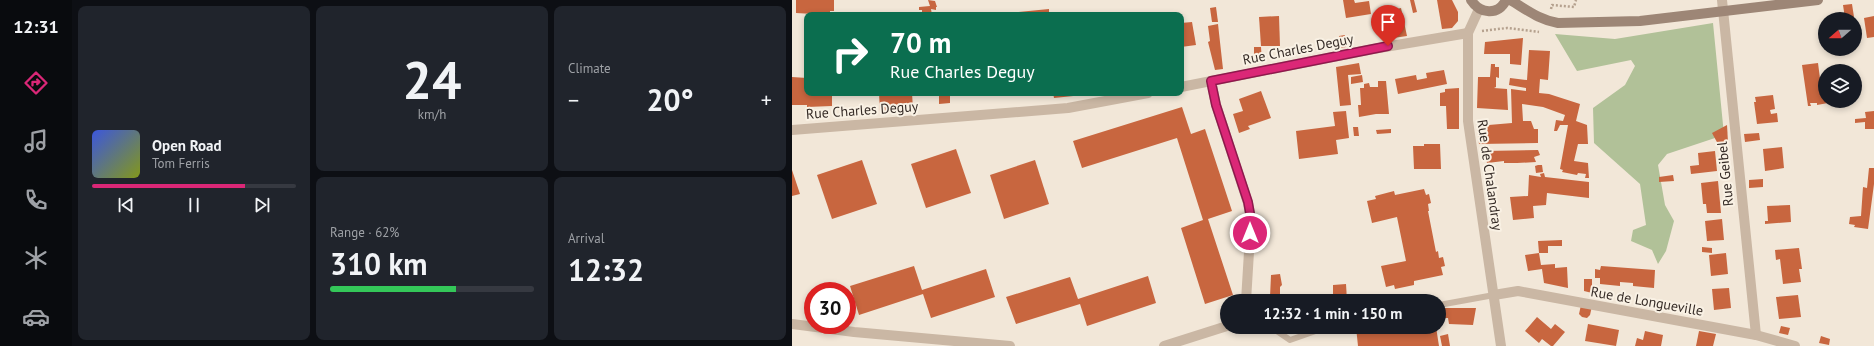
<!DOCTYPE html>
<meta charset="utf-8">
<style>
body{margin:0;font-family:"PT Sans",sans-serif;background:#20242c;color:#f1f3f6;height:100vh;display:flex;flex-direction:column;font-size:15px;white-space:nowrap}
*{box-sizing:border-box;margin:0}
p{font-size:13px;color:#9ea1a6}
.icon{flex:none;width:22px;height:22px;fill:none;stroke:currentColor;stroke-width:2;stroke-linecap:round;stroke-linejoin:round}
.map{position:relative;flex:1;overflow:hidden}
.drawer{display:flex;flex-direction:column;gap:6px;padding:6px;background:#0d0f14;width:720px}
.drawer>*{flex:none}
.guide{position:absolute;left:12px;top:12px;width:380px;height:84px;border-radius:8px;box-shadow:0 2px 6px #0003;background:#0b6e4f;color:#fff;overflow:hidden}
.needle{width:26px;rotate:250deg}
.buttons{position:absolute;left:1026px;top:12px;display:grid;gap:8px}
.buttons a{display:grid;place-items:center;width:44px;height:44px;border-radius:50%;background:#171b24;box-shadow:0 2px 6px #0003;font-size:20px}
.speed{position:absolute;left:12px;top:282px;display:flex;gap:8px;font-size:20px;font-weight:700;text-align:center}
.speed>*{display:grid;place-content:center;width:52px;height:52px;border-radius:50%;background:#171b24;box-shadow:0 2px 6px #0003;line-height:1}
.speed .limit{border:6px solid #d22;background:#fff;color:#111}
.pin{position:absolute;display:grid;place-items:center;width:34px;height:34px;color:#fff;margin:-41px -17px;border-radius:50% 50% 50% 0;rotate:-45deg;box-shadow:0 0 4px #0007}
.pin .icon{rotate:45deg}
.me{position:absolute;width:44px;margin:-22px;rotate:0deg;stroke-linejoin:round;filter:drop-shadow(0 0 3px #0008)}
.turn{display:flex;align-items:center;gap:14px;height:84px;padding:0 20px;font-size:18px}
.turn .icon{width:52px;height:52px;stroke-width:2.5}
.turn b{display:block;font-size:28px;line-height:34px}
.big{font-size:30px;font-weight:600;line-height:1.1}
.drawer .widget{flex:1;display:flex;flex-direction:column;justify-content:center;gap:6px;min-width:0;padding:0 14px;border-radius:8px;background:#20242c}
.drawer .dial{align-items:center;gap:0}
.dial b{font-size:52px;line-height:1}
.song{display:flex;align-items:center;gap:12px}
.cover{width:48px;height:48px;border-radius:6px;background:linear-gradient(135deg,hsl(230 70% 55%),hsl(70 70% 35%))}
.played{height:4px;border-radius:2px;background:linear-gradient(90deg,#db2777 75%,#363941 75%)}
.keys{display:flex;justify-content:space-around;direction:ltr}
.heat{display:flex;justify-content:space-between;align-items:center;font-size:22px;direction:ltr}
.charge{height:6px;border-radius:3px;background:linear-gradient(90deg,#34c759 62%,#363941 0)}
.drawer .tiles{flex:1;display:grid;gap:6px;grid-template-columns:repeat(3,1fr)}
.widget:first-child{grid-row:span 2}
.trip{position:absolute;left:428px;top:294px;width:226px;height:40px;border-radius:20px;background:#171b24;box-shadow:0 2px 6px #0003;font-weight:600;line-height:40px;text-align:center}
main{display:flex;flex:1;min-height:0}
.tabs{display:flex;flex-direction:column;width:72px;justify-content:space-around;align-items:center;background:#090b0e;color:#9ea1a6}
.tabs .icon{width:28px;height:28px}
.tabs .current{color:#db2777}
.tabs b{font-size:18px;color:#f1f3f6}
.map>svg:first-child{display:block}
.green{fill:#b1c198}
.building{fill:#c8663f}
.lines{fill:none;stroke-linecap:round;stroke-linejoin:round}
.path{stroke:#b5a18e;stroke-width:2.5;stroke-dasharray:2 2;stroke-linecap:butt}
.lane{stroke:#cab7a4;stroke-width:6}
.street{stroke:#cab7a4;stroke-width:10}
.secondary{stroke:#9d8676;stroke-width:10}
.route-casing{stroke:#8e194d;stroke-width:10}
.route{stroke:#db2777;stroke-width:7}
.labels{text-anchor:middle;stroke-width:4;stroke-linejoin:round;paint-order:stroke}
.street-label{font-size:14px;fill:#352b26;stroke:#f9f1e4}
</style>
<main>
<nav class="tabs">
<b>12:31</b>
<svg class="icon current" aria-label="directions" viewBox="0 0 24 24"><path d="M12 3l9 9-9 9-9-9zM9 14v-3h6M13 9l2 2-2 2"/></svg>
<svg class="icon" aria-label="music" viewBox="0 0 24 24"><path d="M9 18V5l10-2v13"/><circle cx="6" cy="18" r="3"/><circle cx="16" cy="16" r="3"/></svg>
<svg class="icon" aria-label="phone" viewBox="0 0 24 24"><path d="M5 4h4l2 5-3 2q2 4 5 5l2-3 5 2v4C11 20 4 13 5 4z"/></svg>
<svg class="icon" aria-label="climate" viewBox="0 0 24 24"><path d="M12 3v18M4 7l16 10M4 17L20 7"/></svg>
<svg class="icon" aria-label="car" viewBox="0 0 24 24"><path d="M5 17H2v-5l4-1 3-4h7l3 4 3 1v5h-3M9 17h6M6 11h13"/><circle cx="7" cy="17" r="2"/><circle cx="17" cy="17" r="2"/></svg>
</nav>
<section class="drawer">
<div class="tiles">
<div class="widget">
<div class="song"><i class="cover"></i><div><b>Open Road</b><p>Tom Ferris</p></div></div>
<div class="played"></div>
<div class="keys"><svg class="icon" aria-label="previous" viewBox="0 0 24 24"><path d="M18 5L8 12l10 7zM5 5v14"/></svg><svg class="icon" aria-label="pause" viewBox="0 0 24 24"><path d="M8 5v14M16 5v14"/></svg><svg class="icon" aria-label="next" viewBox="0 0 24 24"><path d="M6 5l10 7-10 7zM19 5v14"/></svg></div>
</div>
<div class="widget dial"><b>24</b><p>km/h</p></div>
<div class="widget"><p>Climate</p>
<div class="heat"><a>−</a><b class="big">20°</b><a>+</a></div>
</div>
<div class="widget"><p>Range · 62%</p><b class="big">310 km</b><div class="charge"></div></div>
<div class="widget"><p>Arrival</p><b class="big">12:32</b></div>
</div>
</section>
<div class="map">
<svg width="1082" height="346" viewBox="0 0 1082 346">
<rect width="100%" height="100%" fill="#f2e7d8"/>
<polygon class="green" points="921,23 932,135 875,154 866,165 873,205 882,221 874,251 866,264 860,250 839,241 841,230 854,225 848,184 802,143 801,108 833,85 843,66 839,60 785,71 763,34 823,39"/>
<g class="building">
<polygon points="4,0 42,0 42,11 38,11 38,15 4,13"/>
<polygon points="136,0 143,1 145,7 144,7 144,10 139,9 140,15 130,15 130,10 127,10 127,7 138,6"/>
<polygon points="551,0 562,0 563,3 577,1 579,14 554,18"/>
<polygon points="618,0 622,0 625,12 621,13"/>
<polygon points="645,0 660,0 666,12 666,21 660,28 650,29"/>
<polygon points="1060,4 1062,17 1053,18 1051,5"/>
<polygon points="424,7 426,22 420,22 418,8"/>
<polygon points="609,8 615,36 594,39 594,37 598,35 595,26 602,24 602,23 596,24 595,18 600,17 599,10"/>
<polygon points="257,9 257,15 217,15 217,13"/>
<polygon points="487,16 488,46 469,46 467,17"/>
<polygon points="1082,16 1082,37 1075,38 1072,18"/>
<polygon points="400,22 404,45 389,47 389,23"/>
<polygon points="426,24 431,69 423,70 416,42 418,41 416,26"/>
<polygon points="553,35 554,47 548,48 547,36"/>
<polygon points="731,38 729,65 718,64 718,54 692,54 693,42"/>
<polygon points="462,47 469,47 470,62 462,63"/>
<polygon points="737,50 758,51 756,80 748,79 747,93 757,94 788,104 784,121 795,125 796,144 786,144 782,161 796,163 797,178 793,178 794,174 786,173 785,175 770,172 771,170 768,169 776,125 768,125 765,131 762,131 764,120 771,121 773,115 751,107 730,104 731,121 739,121 742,129 746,129 746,143 687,144 685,126 720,123 719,89 734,91 734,88 717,85 718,78 735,80"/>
<polygon points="567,63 569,74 556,75 559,105 548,106 544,67"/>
<polygon points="1026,63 1030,94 1033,94 1033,101 1036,101 1036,103 1025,105 1025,103 1018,103 1019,106 1016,106 1010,65"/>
<polygon points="699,64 703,64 703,67 707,67 707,78 704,77 704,87 702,88 715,89 716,110 685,108 686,77 698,77"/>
<polygon points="652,70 655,84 606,94 603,79 624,75 625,80 635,78 634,73"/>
<polygon points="570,75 571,82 559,84 559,77"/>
<polygon points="0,77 15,78 15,93 40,93 40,106 15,107 15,105 0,105"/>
<polygon points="586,81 594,81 597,114 584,114 567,117 566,105 569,105 568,88 572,88 572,84 577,83 578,87 586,87"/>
<polygon points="667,88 667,129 655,129 654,106 648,106 648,93 653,92 653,89"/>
<polygon points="469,91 479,118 456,126 458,129 447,133 441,114 451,111 447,99"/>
<polygon points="87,93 120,93 121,109 88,112"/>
<polygon points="147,93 158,93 158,103 147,104"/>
<polygon points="261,93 291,93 291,95 262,98"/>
<polygon points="981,95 983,109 978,110 979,114 985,113 986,122 965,124 962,102 964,102 963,97"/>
<polygon points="390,107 399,134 413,129 440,211 416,219 441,295 413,304 389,228 411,220 385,138 290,168 281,141"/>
<polygon points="554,111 557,138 544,140 546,154 507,159 504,131 543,126 541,112"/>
<polygon points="1082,111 1082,129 1073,129 1073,122 1063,123 1063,119 1074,118 1073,112"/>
<polygon points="935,125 936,142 926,144 920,133"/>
<polygon points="561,127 566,127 567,136 562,136"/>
<polygon points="599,129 599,133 585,134 584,130"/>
<polygon points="967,133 968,140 953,142 952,134"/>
<polygon points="632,144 648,144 649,169 622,169 621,146 632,146"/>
<polygon points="990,147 992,168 973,171 971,149"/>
<polygon points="164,149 179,193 134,208 119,164"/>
<polygon points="746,150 748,155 742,157 744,162 725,163 712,163 712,161 695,163 692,151"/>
<polygon points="923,151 925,171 899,174 898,166 907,165 906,153"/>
<polygon points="70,160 85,204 40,219 25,175"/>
<polygon points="243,160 257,204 212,219 198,175"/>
<polygon points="746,165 750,165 751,172 744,173 743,166"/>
<polygon points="1077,168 1082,168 1082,184 1076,229 1062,227 1063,225 1057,224 1058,217 1069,216 1071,187 1075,188"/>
<polygon points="0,170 8,194 0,196"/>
<polygon points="752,173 753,177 797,182 797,198 755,193 754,205 741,206 742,218 721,220 718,197 736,196 737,175 749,177 748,174"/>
<polygon points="881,175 882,181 867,182 867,177"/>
<polygon points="971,179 971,187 957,188 957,180"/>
<polygon points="926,181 929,213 915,213 914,204 911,204 909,183"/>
<polygon points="632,189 634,195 637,194 639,203 636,204 637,211 636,211 644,252 646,251 647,258 651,257 653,266 649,267 651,275 622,281 622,285 603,289 602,285 594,287 589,266 614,261 605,217 580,223 575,201 584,199 583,196 602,191 603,195"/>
<polygon points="998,205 999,222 973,224 973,221 976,221 975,206"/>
<polygon points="930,219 932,240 915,241 913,221"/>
<polygon points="770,240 770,246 756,246 756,253 747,253 746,241"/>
<polygon points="910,247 920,248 920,253 910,252"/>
<polygon points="1007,248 1010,269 1007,269 1009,282 991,284 988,259 984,260 983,250"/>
<polygon points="747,253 749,265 763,264 763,268 775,267 776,288 752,283 750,269 736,271 733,255"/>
<polygon points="934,253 936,274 919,276 917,255"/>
<polygon points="122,266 130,290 194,269 203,297 139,318 131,294 67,315 58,286"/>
<polygon points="809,266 863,270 862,288 841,286 841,283 828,282 828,286 808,284 808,278 803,278 803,269 808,270"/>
<polygon points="488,274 490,285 488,287 488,294 496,301 483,301 478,297 479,275"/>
<polygon points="356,276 364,303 295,326 288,304 224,324 214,297 278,277 286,299"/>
<polygon points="792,279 800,279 800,293 792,291"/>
<polygon points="554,284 555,301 541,301 541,285"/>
<polygon points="937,288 939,308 922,310 920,289"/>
<polygon points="1006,295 1009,317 987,319 984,297"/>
<polygon points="789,305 800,306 798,315 795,318 790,317 787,314"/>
<polygon points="650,308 684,308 681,325 657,324 656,318 651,318"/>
<polygon points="745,317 759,329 763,324 773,332 761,346 759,346 750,339 747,343 733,331"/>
<polygon points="796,324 827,330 824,346 793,341"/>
<polygon points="989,326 998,328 996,335 987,333"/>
<polygon points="564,327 644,327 647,346 566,346"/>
<polygon points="853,331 871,335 869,346 843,346 845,338 851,340"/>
<polygon points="907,331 924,334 921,346 904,346"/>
<polygon points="656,334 658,346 650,346 648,336"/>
<polygon points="1029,336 1038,339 1037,345 1027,343"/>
</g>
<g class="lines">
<g class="path">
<polyline points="759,9 760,5 782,7 784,0"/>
<polyline points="690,31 715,28 747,32"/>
</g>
<g class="lane">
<polyline points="647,305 702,295"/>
<polyline points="479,327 498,340 535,327"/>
</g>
<g class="street">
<polyline points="930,0 964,335"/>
<polyline points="687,9 676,33 676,121 709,346"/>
<polyline points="419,81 424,105 456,203 459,219 454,301"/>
<polyline points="389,87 581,49 676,33"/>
<polyline points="0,130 276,108 356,93"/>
<polyline points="702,295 726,291 964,335 1003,346"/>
<polyline points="0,324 62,332 218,346"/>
<polyline points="372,346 435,326"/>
</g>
<g class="secondary">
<path d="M679,0C688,14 706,16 714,0"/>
<path d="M718,0C734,9 747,20 766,23L848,21L1026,0"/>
</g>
</g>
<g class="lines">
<g class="route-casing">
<polyline id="route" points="458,233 459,219 456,202 424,105 419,81 596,46"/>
</g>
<use href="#route" class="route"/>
</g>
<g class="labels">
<g class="street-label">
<text transform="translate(506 49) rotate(-11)" y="5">Rue Charles Deguy</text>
<text transform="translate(70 110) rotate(-4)" y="5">Rue Charles Deguy</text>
<text transform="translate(933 174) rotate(-96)" y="5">Rue Geibel</text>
<text transform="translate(698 175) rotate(82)" y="5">Rue de Chalandray</text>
<text transform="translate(855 301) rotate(10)" y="5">Rue de Longueville</text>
</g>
</g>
</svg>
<div class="buttons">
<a><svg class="needle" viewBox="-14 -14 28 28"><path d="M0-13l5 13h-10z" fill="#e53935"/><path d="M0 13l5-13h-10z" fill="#9ea1a6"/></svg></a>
<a><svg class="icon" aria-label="layers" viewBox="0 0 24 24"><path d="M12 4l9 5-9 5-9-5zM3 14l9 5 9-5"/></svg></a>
</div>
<div class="speed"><div class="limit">30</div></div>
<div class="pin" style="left:596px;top:46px;background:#d93025"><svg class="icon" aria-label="arrive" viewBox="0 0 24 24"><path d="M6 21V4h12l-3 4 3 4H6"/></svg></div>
<svg class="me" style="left:458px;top:233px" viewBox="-20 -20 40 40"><circle r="17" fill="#db2777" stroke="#fff" stroke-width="3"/><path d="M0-11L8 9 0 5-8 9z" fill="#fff"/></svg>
<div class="trip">12:32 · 1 min · 150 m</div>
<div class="guide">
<div class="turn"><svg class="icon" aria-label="right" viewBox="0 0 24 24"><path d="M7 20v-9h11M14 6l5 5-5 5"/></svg><div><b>70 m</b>Rue Charles Deguy</div></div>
</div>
</div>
</main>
